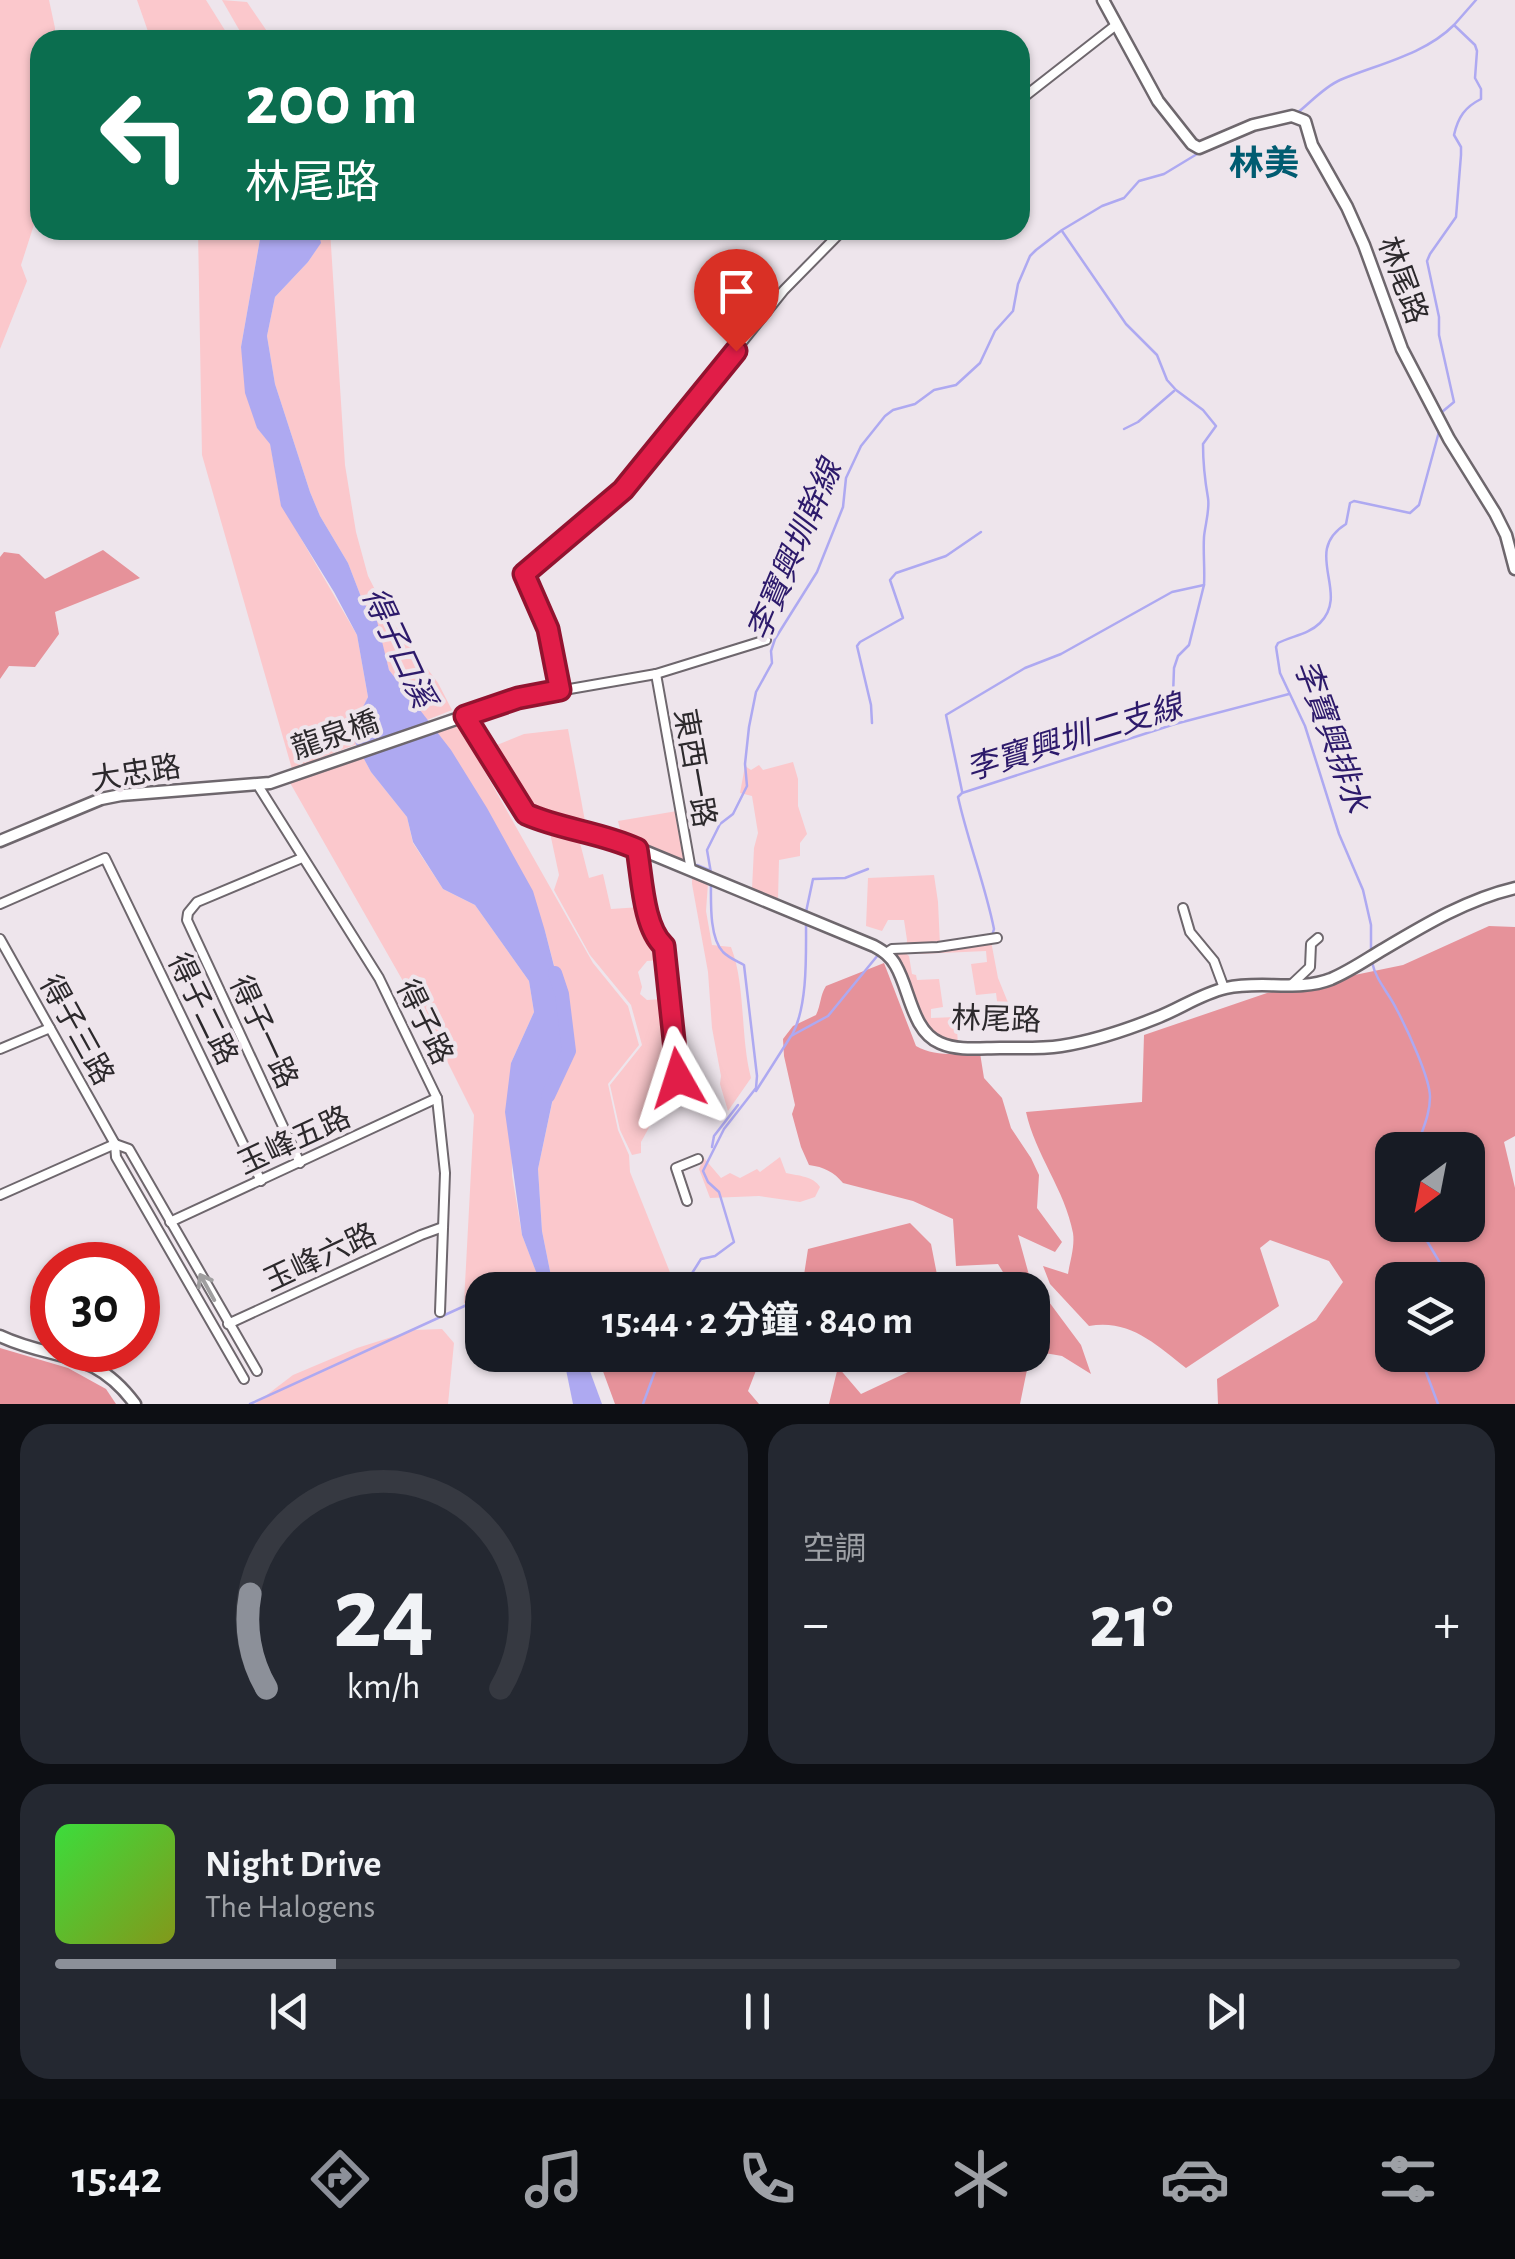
<!DOCTYPE html>
<html lang="zh-TW">
<meta charset="utf-8">
<style>
body{margin:0;font-family:"Alegreya Sans","Noto Sans TC",sans-serif;background:#242831;color:#f1f3f6;height:100vh;display:flex;flex-direction:column;font-size:38px;white-space:nowrap}
*{box-sizing:border-box;margin:0}
p{font-size:32px;color:#9ea1a6}
.icon{flex:none;width:55px;height:55px;fill:none;stroke:currentColor;stroke-width:2;stroke-linecap:round;stroke-linejoin:round}
.map{position:relative;height:1404px;overflow:hidden}
.details{display:flex;flex-direction:column;gap:20px;padding:20px;background:#0d0f14;flex:1}
.details>*{flex:none}
.guide{position:absolute;left:30px;top:30px;width:1000px;height:210px;border-radius:30px;box-shadow:0 2px 8px #0004;background:#0b6e4f;color:#fff;overflow:hidden}
.needle{width:65px;rotate:212deg}
.buttons{position:absolute;left:1375px;top:1132px;display:grid;gap:20px}
.buttons a{display:grid;place-items:center;width:110px;height:110px;border-radius:20px;background:#171b24;box-shadow:0 2px 8px #0004;font-size:50px}
.speed{position:absolute;left:30px;top:1242px;display:flex;gap:20px;font-size:50px;font-weight:700;text-align:center}
.speed>*{display:grid;place-content:center;width:130px;height:130px;border-radius:50%;background:#171b24;box-shadow:0 2px 8px #0004;line-height:1}
.speed .limit{border:15px solid #d22;background:#fff;color:#111}
.pin{position:absolute;display:grid;place-items:center;width:85px;height:85px;color:#fff;margin:-102px -42px;border-radius:50% 50% 50% 0;rotate:-45deg;box-shadow:0 0 10px #0007}
.pin .icon{rotate:45deg}
.me{position:absolute;width:110px;margin:-55px;rotate:354deg;stroke-linejoin:round;filter:drop-shadow(0 0 8px #0008)}
.turn{display:flex;align-items:center;gap:35px;height:210px;padding:0 50px;font-size:45px}
.turn .icon{width:130px;height:130px;stroke-width:2.5}
.turn b{display:block;font-size:70px;line-height:85px}
.big{font-size:75px;font-weight:700;line-height:1.1}
.details .widget{flex:1;display:flex;flex-direction:column;justify-content:center;gap:15px;min-width:0;padding:0 35px;border-radius:30px;background:#242831}
.details .dial{align-items:center;gap:0}
.dial svg{height:260px;overflow:visible;fill:none;stroke:#363941;stroke-width:7;stroke-linecap:round;text-anchor:middle}
.dial text{fill:#f1f3f6;stroke:none}
.song{display:flex;align-items:center;gap:30px}
.cover{width:120px;height:120px;border-radius:15px;background:linear-gradient(135deg,hsl(120 70% 55%),hsl(70 70% 35%))}
.played{height:10px;border-radius:5px;background:linear-gradient(90deg,#8c9099 20%,#363941 20%)}
.keys{display:flex;justify-content:space-around;direction:ltr}
.heat{display:flex;justify-content:space-between;align-items:center;font-size:55px;direction:ltr}
.details .tiles{flex:1;display:grid;gap:20px;grid-template-columns:1fr 1fr}
.widget:last-child{grid-column:span 2}
.trip{position:absolute;left:465px;top:1272px;width:585px;height:100px;border-radius:30px;background:#171b24;box-shadow:0 2px 8px #0004;font-weight:700;line-height:100px;text-align:center}
.tabs{display:flex;height:160px;justify-content:space-around;align-items:center;background:#090b0e;color:#9ea1a6}
.tabs .icon{width:70px;height:70px}
.tabs .current{color:#8c9099}
.tabs b{font-size:45px;color:#f1f3f6}
.map>svg:first-child{display:block}
.green{fill:#fbc8cc}
.forest{fill:#e6929a;fill-rule:evenodd}
.water{fill:#aea9f1}
.lines{fill:none;stroke-linecap:round;stroke-linejoin:round}
.stream{stroke:#aea9f1;stroke-width:2.5}
.river{stroke:#aea9f1;stroke-width:14}
.minor-casing{stroke:#6e676d;stroke-width:12}
.tertiary-casing{stroke:#6e676d;stroke-width:15}
.minor{stroke:#fff;stroke-width:8}
.tertiary{stroke:#fff;stroke-width:10}
.oneway{stroke:#a09fa0}
.route-casing{stroke:#92132f;stroke-width:25}
.route{stroke:#e11d48;stroke-width:18}
.labels{text-anchor:middle;stroke-width:8;stroke-linejoin:round;paint-order:stroke}
.street-label{font-size:30px;fill:#2c292c;stroke:#eee5ec}
.water-label{font-size:32px;font-style:italic;fill:#2d1a6b;stroke:#eee5ec}
.quarter-label{font-size:35px;font-weight:bold;fill:#015c71;stroke:#eee5ec}
</style>
<div class="map">
<svg width="1515" height="1404" viewBox="0 0 1515 1404">
<rect width="100%" height="100%" fill="#eee5ec"/>
<g class="green">
<polygon points="0,0 49,0 55,28 55,38 58,40 40,40 40,206 21,265 27,281 0,349"/>
<polygon points="137,0 206,0 231,40 151,40"/>
<polygon points="222,0 247,2 273,40 245,40"/>
<polygon points="198,230 265,230 260,239 241,347 257,428 270,443 281,504 357,635 368,697 351,732 357,744 292,769 202,455"/>
<polygon points="318,230 330,230 345,465 356,532 368,576 390,619 438,683 452,710 427,720 389,670 376,621 363,602 348,563 320,516 310,492 275,384 267,336 275,297 308,262 320,244"/>
<polygon points="460,723 477,758 593,963 628,1006 639,1045 608,1084 618,1130 629,1155 630,1172 677,1290 557,1290 551,1276 542,1231 538,1169 565,1042 562,996 545,931 435,731"/>
<polygon points="568,729 585,821 540,812 528,807 492,747 524,734"/>
<polygon points="363,757 371,772 407,817 413,843 443,889 475,905 529,981 534,1012 511,1063 512,1175 522,1235 541,1284 532,1290 482,1290 482,1309 464,1303 474,1115 436,1039 289,781"/>
<polygon points="793,762 798,779 798,806 807,834 800,843 800,856 779,860 778,899 752,889 754,848 758,833 752,796 740,793 745,766 751,770 759,765 763,770"/>
<polygon points="677,811 682,836 683,860 621,833 618,821"/>
<polygon points="549,828 568,830 572,837 579,839 589,878 603,874 611,909 641,907 654,941 662,947 662,960 647,961 638,972 642,987 640,994 647,1000 663,999 666,1002 672,1062 670,1071 673,1076 659,1087 661,1106 641,1142 641,1153 632,1155 620,1130 610,1085 642,1045 631,1005 590,955 554,890 559,875"/>
<path d="M692,875L708,883L706,911L712,945L731,947C746,986 740,1036 751,1078L728,1111L720,1084L721,1076L712,1028L708,972L692,884Z"/>
<polygon points="934,875 938,902 940,945 906,948 907,940 904,920 888,920 882,931 866,926 868,878"/>
<polygon points="991,941 998,978 1009,1005 1007,1009 998,1009 996,993 976,995 971,964 987,962 986,951 920,954 920,951"/>
<polygon points="904,952 909,956 912,974 916,975 917,980 939,979 943,1007 931,1009 931,1018 956,1017 958,1044 948,1043 923,1029 892,955"/>
<path d="M780,1157L786,1173C799,1176 813,1176 820,1187L815,1197L800,1202L759,1196L710,1198L699,1169L704,1158L721,1178L730,1173L740,1178L757,1169L760,1172Z"/>
<polygon points="442,1329 454,1343 448,1404 255,1404 293,1375 357,1348 414,1330"/>
</g>
<g class="forest">
<polygon points="103,550 140,578 55,612 59,634 35,667 9,666 0,679 0,557 4,552 19,554 45,579"/>
<path d="M1489,926L1515,927V1136L1504,1142L1515,1188V1404H1218L1217,1379L1316,1320L1343,1282L1329,1261L1270,1240L1260,1248L1279,1306L1186,1368C1155,1344 1130,1319 1089,1326L1050,1284L1043,1266L1068,1274C1070,1261 1075,1246 1073,1233C1065,1190 1035,1154 1026,1112L1142,1102L1144,1035L1267,993L1403,965ZM1392,1150H1468V1225H1392ZM1392,1280H1468V1355H1392Z"/>
<path d="M884,963L916,1046C935,1057 959,1054 980,1053L984,1078L1002,1098L1011,1128L1031,1158L1039,1175L1037,1208L1062,1242L1055,1252L1018,1235L1029,1275L1081,1345L1091,1374L1062,1356L1033,1351L1032,1290H1014L998,1264L956,1266L953,1219L913,1201L843,1183C834,1172 824,1167 809,1165L801,1147L792,1114L795,1105L784,1056L783,1039L793,1026L816,1015C821,1005 820,995 826,986Z"/>
<polygon points="910,1223 931,1244 940,1290 880,1290 876,1285 802,1288 808,1249"/>
<polygon points="0,1348 68,1368 106,1389 116,1404 0,1404"/>
<polygon points="597,1355 762,1355 748,1391 759,1404 615,1404"/>
<polygon points="920,1355 1030,1355 1020,1404 829,1404 838,1367 861,1394 925,1364"/>
</g>
<g class="water">
<polygon points="265,230 318,230 321,243 308,262 275,297 267,336 275,384 310,492 320,516 348,563 363,602 377,621 389,670 451,750 487,808 533,891 545,931 562,997 565,1041 538,1169 542,1231 551,1276 557,1290 543,1290 522,1235 505,1112 511,1063 534,1012 529,981 475,905 443,889 413,842 407,817 371,772 350,733 368,697 357,635 334,592 281,506 270,444 257,428 245,393 241,347 260,239"/>
<polygon points="563,1355 584,1355 602,1404 573,1404"/>
</g>
<g class="lines">
<g class="stream">
<path d="M1296,114C1310,103 1324,87 1340,80C1378,64 1424,55 1454,25"/>
<path d="M1441,415L1442,412L1454,402L1439,335V317L1427,261L1430,254L1456,217L1461,155V147L1454,135C1458,117 1465,107 1481,99V89L1475,78L1477,51L1475,45L1454,25L1476,0"/>
<polyline points="1124,429 1138,422 1174,391"/>
<polyline points="872,723 871,705 857,646 860,642 903,618 890,580 896,573 946,556 981,532"/>
<polyline points="1172,724 1174,668 1178,656 1189,645 1204,585"/>
<path d="M962,791L946,715L1025,668L1061,654L1172,592L1204,585C1205,569 1203,553 1204,537C1205,525 1210,510 1208,498C1205,481 1203,462 1203,444L1216,426L1203,410L1176,390L1167,380L1157,355L1126,324L1062,231"/>
<polyline points="697,865 709,870"/>
<polyline points="711,873 707,850 720,824 733,814 747,786 745,764 749,727 756,692 772,663 771,651 775,639 817,572 843,507 846,478 861,446 885,416 893,410 915,404 934,390 956,385 980,363 995,331 1013,311 1018,284 1030,256 1036,250 1062,230 1102,206 1124,198 1139,181 1164,174 1202,151"/>
<polyline points="806,912 813,879 845,878 868,869"/>
<path d="M992,936L994,929C985,884 968,842 958,797L962,793L1175,724L1289,694"/>
<path d="M1371,954V925L1363,890L1339,834L1305,726L1280,673L1276,647L1278,643C1292,636 1309,634 1320,623C1351,592 1301,552 1346,524L1350,503L1354,501L1410,513L1419,505L1440,428"/>
<path d="M1372,962C1376,981 1389,993 1397,1010C1407,1029 1430,1078 1430,1097C1430,1116 1421,1132 1416,1150"/>
<path d="M792,1035C808,1006 806,954 806,920"/>
<polyline points="756,1091 791,1036 828,1016 878,955"/>
<polyline points="712,1147 714,1136 738,1105"/>
<polyline points="1422,1225 1427,1241 1450,1280"/>
<path d="M685,1290L689,1278L701,1259L715,1256L734,1242L719,1192L708,1182L703,1171L724,1129L756,1088L757,1076L744,965C737,961 729,958 723,952C709,937 711,901 711,881"/>
<polyline points="1432,1355 1426,1372 1438,1404"/>
<polyline points="250,1404 471,1303 482,1303"/>
<polyline points="643,1404 661,1355"/>
</g>
<polyline class="river" points="548,1096 569,1051 562,994 555,973"/>
<g class="minor-casing">
<g id="minor">
<polyline points="1020,100 1116,25"/>
<polyline points="656,674 691,870"/>
<polyline points="560,690 548,629 524,574 623,490 784,290 843,230"/>
<polyline points="465,716 518,698 656,674 766,640"/>
<polyline points="257,784 379,978 437,1098 445,1173 440,1312"/>
<path d="M637,849C642,877 643,926 664,946L677,1078L666,1093"/>
<polyline points="0,904 105,858 261,1181"/>
<polyline points="1183,908 1190,932 1214,961 1224,988"/>
<polyline points="0,939 115,1144 116,1157 244,1379"/>
<polyline points="886,953 892,949 938,947 997,938"/>
<polyline points="1291,985 1310,967 1311,944 1318,938"/>
<polyline points="0,1049 50,1028"/>
<polyline points="115,1144 129,1149 257,1371"/>
<polyline points="300,1163 187,920 188,913 197,902 302,858"/>
<polyline points="0,1195 115,1144"/>
<polyline points="687,1201 676,1168 698,1159"/>
<polyline points="170,1222 437,1098"/>
<polyline points="228,1324 421,1235 443,1227"/>
</g>
</g>
<g class="tertiary-casing">
<g id="tertiary">
<polyline points="1103,0 1158,101 1192,144 1199,148 1253,125 1292,116 1305,121 1312,145 1347,207 1364,245 1402,349 1449,439 1495,513 1506,535 1515,569"/>
<path d="M0,841L101,799L121,795L270,783L465,716L526,814L540,820L613,838L874,946C883,951 891,956 896,966C910,990 912,1031 940,1043C958,1051 980,1048 1000,1048C1020,1048 1041,1049 1061,1046C1093,1041 1126,1030 1156,1018C1180,1009 1200,994 1226,988C1261,980 1298,992 1331,979C1350,971 1367,959 1384,949C1426,924 1468,899 1515,888"/>
<path d="M0,1336C55,1362 93,1347 135,1404"/>
</g>
</g>
<use href="#minor" class="minor"/>
<use href="#tertiary" class="tertiary"/>
</g>
<defs><path id="oneway-shaft" d="M-6 0H5M1.5-3L5.5 0L1.5 3" fill="none" stroke-width="1.6" stroke-linecap="round" stroke-linejoin="round" transform="scale(2.5)"/></defs>
<use class="oneway" href="#oneway-shaft" transform="translate(207 1287) rotate(-119)"/>
<g class="lines">
<g class="route-casing">
<path id="route" d="M678,1078L664,946C643,927 642,877 637,849C600,832 562,830 526,814L465,716L518,698L560,690L548,629L524,574L623,490L736,351"/>
</g>
<use href="#route" class="route"/>
</g>
<g class="labels">
<g class="street-label">
<text transform="translate(1403 280) rotate(70)" y="10">林尾路</text>
<text transform="translate(335 735) rotate(-19)" y="10">龍泉橋</text>
<text transform="translate(695 768) rotate(80)" y="10">東西一路</text>
<text transform="translate(136 773) rotate(-9)" y="10">大忠路</text>
<text transform="translate(203 1009) rotate(64)" y="10">得子二路</text>
<text transform="translate(996 1019) rotate(2)" y="10">林尾路</text>
<text transform="translate(425 1022) rotate(64)" y="10">得子路</text>
<text transform="translate(77 1030) rotate(61)" y="10">得子三路</text>
<text transform="translate(264 1032) rotate(65)" y="10">得子一路</text>
<text transform="translate(294 1140) rotate(-25)" y="10">玉峰五路</text>
<text transform="translate(320 1257) rotate(-25)" y="10">玉峰六路</text>
</g>
<g class="water-label">
<text transform="translate(794 550) rotate(-67)" y="11">李寶興圳幹線</text>
<text transform="translate(399 647) rotate(65)" y="11">得子口溪</text>
<text transform="translate(1332 736) rotate(70)" y="11">李寶興排水</text>
<text transform="translate(1074 737) rotate(-17)" y="11">李寶興圳二支線</text>
</g>
<g class="quarter-label">
<text x="1264" y="175">林美</text>
</g>
</g>
</svg>
<div class="buttons">
<a><svg class="needle" viewBox="-14 -14 28 28"><path d="M0-13l5 13h-10z" fill="#e53935"/><path d="M0 13l5-13h-10z" fill="#9ea1a6"/></svg></a>
<a><svg class="icon" aria-label="layers" viewBox="0 0 24 24"><path d="M12 4l9 5-9 5-9-5zM3 14l9 5 9-5"/></svg></a>
</div>
<div class="speed"><div class="limit">30</div></div>
<div class="pin" style="left:736px;top:351px;background:#d93025"><svg class="icon" aria-label="arrive" viewBox="0 0 24 24"><path d="M6 21V4h12l-3 4 3 4H6"/></svg></div>
<svg class="me" style="left:678px;top:1078px" viewBox="-20 -20 40 40"><path d="M0-17L14 15 0 8-14 15z" fill="#e11d48" stroke="#fff" stroke-width="4"/></svg>
<div class="trip">15:44 · 2 分鐘 · 840 m</div>
<div class="guide">
<div class="turn"><svg class="icon" aria-label="left" viewBox="0 0 24 24"><path d="M17 20v-9H6M10 6l-5 5 5 5"/></svg><div><b>200 m</b>林尾路</div></div>
</div>
</div>
<section class="details">
<div class="tiles">
<div class="widget dial"><svg viewBox="0 0 100 80">
<path d="M14 69A42 42 0 1 1 86 69"/>
<path d="M14 69A42 42 0 0 1 9 40" stroke="#8c9099"/>
<text x="50" y="56" font-size="32" font-weight="700">24</text>
<text x="50" y="72" font-size="11">km/h</text>
</svg></div>
<div class="widget"><p>空調</p>
<div class="heat"><a>−</a><b class="big">21°</b><a>+</a></div>
</div>
<div class="widget">
<div class="song"><i class="cover"></i><div><b>Night Drive</b><p>The Halogens</p></div></div>
<div class="played"></div>
<div class="keys"><svg class="icon" aria-label="previous" viewBox="0 0 24 24"><path d="M18 5L8 12l10 7zM5 5v14"/></svg><svg class="icon" aria-label="pause" viewBox="0 0 24 24"><path d="M8 5v14M16 5v14"/></svg><svg class="icon" aria-label="next" viewBox="0 0 24 24"><path d="M6 5l10 7-10 7zM19 5v14"/></svg></div>
</div>
</div>
</section>
<nav class="tabs">
<b>15:42</b>
<svg class="icon current" aria-label="directions" viewBox="0 0 24 24"><path d="M12 3l9 9-9 9-9-9zM9 14v-3h6M13 9l2 2-2 2"/></svg>
<svg class="icon" aria-label="music" viewBox="0 0 24 24"><path d="M9 18V5l10-2v13"/><circle cx="6" cy="18" r="3"/><circle cx="16" cy="16" r="3"/></svg>
<svg class="icon" aria-label="phone" viewBox="0 0 24 24"><path d="M5 4h4l2 5-3 2q2 4 5 5l2-3 5 2v4C11 20 4 13 5 4z"/></svg>
<svg class="icon" aria-label="climate" viewBox="0 0 24 24"><path d="M12 3v18M4 7l16 10M4 17L20 7"/></svg>
<svg class="icon" aria-label="car" viewBox="0 0 24 24"><path d="M5 17H2v-5l4-1 3-4h7l3 4 3 1v5h-3M9 17h6M6 11h13"/><circle cx="7" cy="17" r="2"/><circle cx="17" cy="17" r="2"/></svg>
<svg class="icon" aria-label="filters" viewBox="0 0 24 24"><path d="M4 7h16M4 17h16"/><circle cx="9" cy="7" r="2"/><circle cx="15" cy="17" r="2"/></svg>
</nav>
